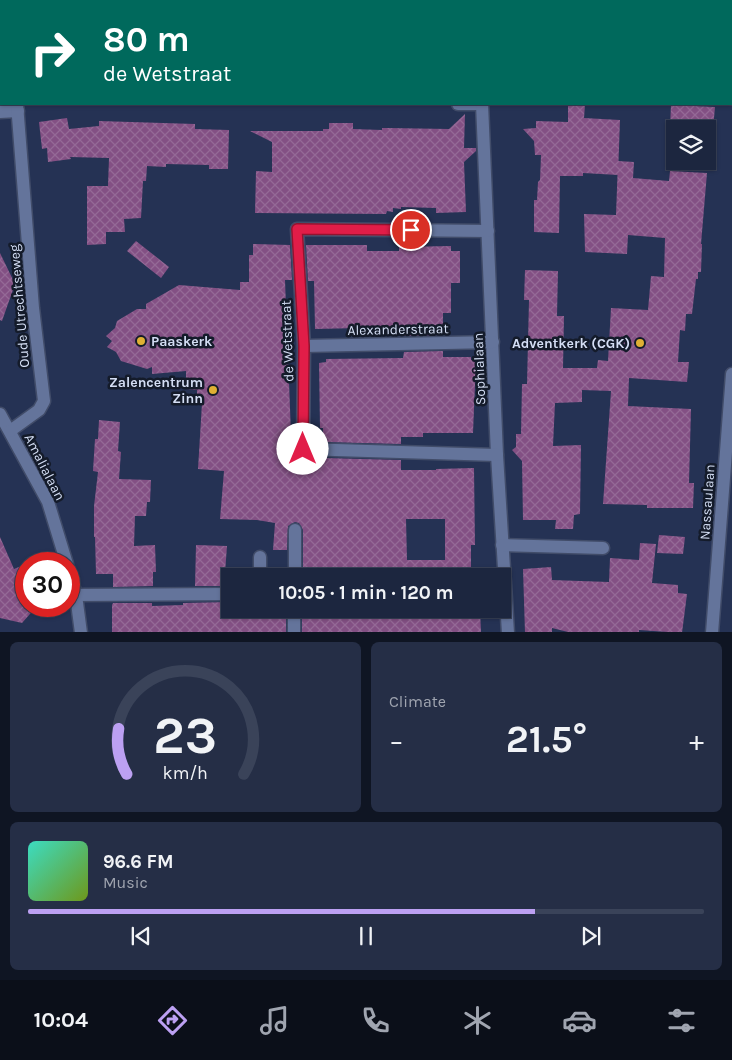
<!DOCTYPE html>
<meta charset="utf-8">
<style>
body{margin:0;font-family:Karla,sans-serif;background:#252e46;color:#f1f3f6;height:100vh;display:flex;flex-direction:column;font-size:19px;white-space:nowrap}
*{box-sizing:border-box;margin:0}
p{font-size:16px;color:#a0a5b0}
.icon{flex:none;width:28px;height:28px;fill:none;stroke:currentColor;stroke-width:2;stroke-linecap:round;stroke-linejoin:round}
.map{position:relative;height:632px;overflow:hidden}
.side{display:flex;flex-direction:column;gap:10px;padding:10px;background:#0f1523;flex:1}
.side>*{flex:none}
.guide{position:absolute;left:0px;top:0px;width:732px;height:105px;box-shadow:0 1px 4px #0004,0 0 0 1px #3a4359;background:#00695c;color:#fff;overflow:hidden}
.fabs{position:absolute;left:666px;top:120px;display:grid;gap:10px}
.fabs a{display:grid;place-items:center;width:50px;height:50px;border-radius:0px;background:#1c263f;box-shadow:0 1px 4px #0004,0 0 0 1px #3a4359;font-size:25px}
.speed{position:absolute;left:15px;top:552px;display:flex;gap:10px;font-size:25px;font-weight:700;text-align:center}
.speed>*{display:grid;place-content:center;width:65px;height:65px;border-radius:50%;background:#1c263f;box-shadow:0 1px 4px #0004,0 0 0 1px #3a4359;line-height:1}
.speed .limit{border:8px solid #d22;background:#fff;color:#111}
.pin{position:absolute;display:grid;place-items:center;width:42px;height:42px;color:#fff;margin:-21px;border:2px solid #fff;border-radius:50%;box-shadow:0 1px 5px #0007}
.me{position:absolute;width:55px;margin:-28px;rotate:0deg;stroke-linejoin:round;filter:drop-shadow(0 0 4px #0008)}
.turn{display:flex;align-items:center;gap:18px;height:105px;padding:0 20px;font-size:22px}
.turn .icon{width:65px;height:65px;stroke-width:2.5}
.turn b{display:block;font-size:35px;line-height:42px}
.big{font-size:38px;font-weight:700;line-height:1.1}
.side .widget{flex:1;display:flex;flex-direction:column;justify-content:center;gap:8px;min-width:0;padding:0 18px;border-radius:8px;background:#252e46}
.side .dial{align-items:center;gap:0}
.dial svg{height:130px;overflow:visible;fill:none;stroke:#3a4359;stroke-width:7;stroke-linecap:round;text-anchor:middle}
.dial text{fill:#f1f3f6;stroke:none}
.song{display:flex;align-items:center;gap:15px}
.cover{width:60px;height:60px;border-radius:8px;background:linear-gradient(135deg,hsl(170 70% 55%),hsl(80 70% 35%))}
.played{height:5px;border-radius:2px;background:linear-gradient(90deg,#bca0f2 75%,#3a4359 75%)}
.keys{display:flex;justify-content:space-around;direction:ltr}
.heat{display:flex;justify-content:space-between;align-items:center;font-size:28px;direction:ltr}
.side .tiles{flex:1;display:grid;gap:10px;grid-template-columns:1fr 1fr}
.widget:last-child{grid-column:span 2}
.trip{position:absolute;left:221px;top:568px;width:290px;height:50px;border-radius:0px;background:#1c263f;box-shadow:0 1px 4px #0004,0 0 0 1px #3a4359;font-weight:700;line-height:50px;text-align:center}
.dock{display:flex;height:80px;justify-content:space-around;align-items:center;background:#0b0f19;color:#a0a5b0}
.dock .icon{width:35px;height:35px}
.dock .on{color:#bca0f2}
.dock b{font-size:22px;color:#f1f3f6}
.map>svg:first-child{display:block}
.building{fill:url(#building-cross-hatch);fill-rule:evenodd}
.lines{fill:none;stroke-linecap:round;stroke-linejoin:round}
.minor-casing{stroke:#414c69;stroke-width:15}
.minor{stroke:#64749b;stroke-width:12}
.route-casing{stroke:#92132f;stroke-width:12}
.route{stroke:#e11d48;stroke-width:9}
.poi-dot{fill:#dfb034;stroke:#141b2a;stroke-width:2}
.labels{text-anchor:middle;stroke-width:5;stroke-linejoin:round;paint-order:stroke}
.street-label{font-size:14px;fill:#d4def4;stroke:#141b2a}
.poi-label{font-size:14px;font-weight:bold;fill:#d4def4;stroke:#141b2a;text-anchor:end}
</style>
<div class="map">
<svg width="732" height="633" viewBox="0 0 732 633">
<defs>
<pattern id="building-cross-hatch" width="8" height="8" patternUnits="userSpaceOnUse" patternTransform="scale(1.25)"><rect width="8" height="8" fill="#835084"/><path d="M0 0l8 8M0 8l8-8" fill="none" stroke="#946996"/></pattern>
</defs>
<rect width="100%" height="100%" fill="#253254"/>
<g class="building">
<polygon points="568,105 585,105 584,118 620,120 618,175 583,173 583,176 560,176 559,233 534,232 534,200 537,200 538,182 540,180 541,155 535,155 534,141 523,129 536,128 536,121 568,122"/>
<polygon points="671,105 715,107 713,129 670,127"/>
<polygon points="465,114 464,148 476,148 476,151 464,162 466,212 436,213 436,208 401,207 401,209 393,208 393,212 387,211 386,214 255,213 256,171 272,172 272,142 250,131 323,131 323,129 329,129 329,123 353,123 353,129 382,130 382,128 388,128 449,129"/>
<polygon points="67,118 69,129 99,126 99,121 195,124 195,129 229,130 228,169 209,169 209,165 166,164 166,167 147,166 146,181 143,181 141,218 124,219 125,232 106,232 106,244 87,245 87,186 108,186 109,158 70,157 71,159 48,162 47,148 42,149 39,122"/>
<polygon points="618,161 634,162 633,178 669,181 670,171 707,173 701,244 702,244 701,272 698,272 698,279 696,279 692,314 686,314 685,331 680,330 678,362 689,362 687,382 629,378 628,406 691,409 689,483 694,483 693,508 647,508 647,505 603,504 611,391 582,390 582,402 555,403 553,446 581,445 580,514 574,515 573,529 555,529 556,520 523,520 522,461 512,450 516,447 516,434 521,434 522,384 527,384 529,300 524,300 525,270 558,271 557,316 564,316 563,368 597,368 598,360 608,361 611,308 648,310 651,276 664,277 665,238 628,235 627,254 585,252 584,214 616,215"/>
<polygon points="136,241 169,267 161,278 127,251"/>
<path d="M253,244L290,245L292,280H285L287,333H291V354H288L292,462H324V458L401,460V470H436V469L474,468L475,545H471V576H303V530L299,523L295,522L288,526L287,550H273L275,523L257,520L220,519L224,471L198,469L202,403H197V390L186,389V371L152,374V367L147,369L121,361L116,352L107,347L112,341L106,336L115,328L117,321L137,309H146V304L179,285L240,290V282H249V255H253ZM406,519H445V560H407Z"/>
<polygon points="306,245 367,245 367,251 399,251 399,247 451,246 451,251 460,251 460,283 451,283 451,313 443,313 443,335 404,336 404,330 360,329 360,328 315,329 314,281 308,281"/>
<polygon points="0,253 15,284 2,321 0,320"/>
<polygon points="443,351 443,357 471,357 471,360 476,360 473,433 423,433 423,437 401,437 401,444 323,442 323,428 320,428 319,363 326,362 326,359 403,358 404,352"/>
<polygon points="99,420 120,422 118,451 121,452 119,479 151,480 150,502 147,502 146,516 135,516 134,546 155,545 156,572 153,572 153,586 113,587 113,574 96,574 95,537 94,537 94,506 98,472 93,471 95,439 98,439"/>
<polygon points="659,535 685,537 683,554 657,553"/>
<polygon points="0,537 14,569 26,564 26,606 37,606 22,623 0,618"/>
<polygon points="640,543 656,544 652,583 678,585 678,593 687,594 682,633 639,630 639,632 572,633 552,628 552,633 525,633 523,569 551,567 552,580 609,582 610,558 639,560"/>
<polygon points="196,545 227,546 224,586 195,586"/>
<polygon points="230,602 230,609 286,609 286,633 112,633 112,605 113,603 152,603 152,606 183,605 183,603"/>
<polygon points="302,609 480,609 481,633 302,633"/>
</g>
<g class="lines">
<g class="minor-casing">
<g id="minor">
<polyline points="1,0 1,1"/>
<polyline points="479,0 480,1"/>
<polyline points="458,104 482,104"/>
<polyline points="482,104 497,455 508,633"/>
<polyline points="0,112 18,111"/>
<polyline points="488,231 297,229 304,346 303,449 497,455"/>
<polyline points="304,346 493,342"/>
<polyline points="0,414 48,502 67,564"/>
<polyline points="10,431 39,410 44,401 33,308 17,104"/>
<polyline points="502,545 603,548"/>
<polyline points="69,570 76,595 81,633"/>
<polyline points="260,576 260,557"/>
<polyline points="295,576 295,530"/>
<polyline points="76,595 230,594"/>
<polyline points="294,633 294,609"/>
<polyline points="712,633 732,374"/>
</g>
</g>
<use href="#minor" class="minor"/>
</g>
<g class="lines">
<g class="route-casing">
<polyline id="route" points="303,449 304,346 297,229 411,230"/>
</g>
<use href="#route" class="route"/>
</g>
<g class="poi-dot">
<circle cx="141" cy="341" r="5"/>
<circle cx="640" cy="343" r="5"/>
<circle cx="213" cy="390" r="5"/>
</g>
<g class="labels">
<g class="street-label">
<text transform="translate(19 306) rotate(-95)" y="5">Oude Utrechtseweg</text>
<text transform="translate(398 329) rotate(-1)" y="5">Alexanderstraat</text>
<text transform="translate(287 341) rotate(-92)" y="5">de Wetstraat</text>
<text transform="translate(479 369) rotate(-92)" y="5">Sophialaan</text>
<text transform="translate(45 467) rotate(63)" y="5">Amalialaan</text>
<text transform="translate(707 502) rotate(-86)" y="5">Nassaulaan</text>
</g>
<g class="poi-label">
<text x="151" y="346" text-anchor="start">Paaskerk</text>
<text x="630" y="348">Adventkerk (CGK)</text>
<text x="203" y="387">Zalencentrum<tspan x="203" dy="16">Zinn</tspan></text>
</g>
</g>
</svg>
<div class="fabs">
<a><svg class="icon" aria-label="layers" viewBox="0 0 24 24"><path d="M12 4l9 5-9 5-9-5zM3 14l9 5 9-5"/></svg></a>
</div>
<div class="speed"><div class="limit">30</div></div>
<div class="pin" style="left:411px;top:230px;background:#d93025"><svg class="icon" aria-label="arrive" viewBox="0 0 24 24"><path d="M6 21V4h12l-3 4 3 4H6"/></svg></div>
<svg class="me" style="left:303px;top:449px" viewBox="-20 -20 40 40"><circle r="19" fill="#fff"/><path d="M0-13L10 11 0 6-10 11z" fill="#e11d48"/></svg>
<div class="trip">10:05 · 1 min · 120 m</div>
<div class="guide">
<div class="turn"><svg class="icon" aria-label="right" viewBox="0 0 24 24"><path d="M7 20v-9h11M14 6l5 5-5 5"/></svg><div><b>80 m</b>de Wetstraat</div></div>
</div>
</div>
<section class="side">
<div class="tiles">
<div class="widget dial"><svg viewBox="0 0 100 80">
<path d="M14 69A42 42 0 1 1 86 69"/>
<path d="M14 69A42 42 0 0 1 9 41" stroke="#bca0f2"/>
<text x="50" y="56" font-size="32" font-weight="700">23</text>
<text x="50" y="72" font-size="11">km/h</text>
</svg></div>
<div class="widget"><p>Climate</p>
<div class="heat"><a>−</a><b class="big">21.5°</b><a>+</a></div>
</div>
<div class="widget">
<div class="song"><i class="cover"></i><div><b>96.6 FM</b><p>Music</p></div></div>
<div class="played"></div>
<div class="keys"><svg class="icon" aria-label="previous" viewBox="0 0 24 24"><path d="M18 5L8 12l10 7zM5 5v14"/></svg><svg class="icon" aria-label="pause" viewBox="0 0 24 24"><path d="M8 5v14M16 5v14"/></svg><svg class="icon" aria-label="next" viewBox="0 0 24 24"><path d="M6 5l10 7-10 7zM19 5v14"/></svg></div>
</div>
</div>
</section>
<nav class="dock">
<b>10:04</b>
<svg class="icon on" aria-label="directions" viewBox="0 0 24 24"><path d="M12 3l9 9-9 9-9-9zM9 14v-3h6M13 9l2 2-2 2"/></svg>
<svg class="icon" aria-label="music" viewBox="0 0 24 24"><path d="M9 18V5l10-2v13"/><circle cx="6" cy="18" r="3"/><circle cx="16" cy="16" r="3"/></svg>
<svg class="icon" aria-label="phone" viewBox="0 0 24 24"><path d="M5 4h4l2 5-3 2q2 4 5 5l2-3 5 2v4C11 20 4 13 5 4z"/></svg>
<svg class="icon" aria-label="climate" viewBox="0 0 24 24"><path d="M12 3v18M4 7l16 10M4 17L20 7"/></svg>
<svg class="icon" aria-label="car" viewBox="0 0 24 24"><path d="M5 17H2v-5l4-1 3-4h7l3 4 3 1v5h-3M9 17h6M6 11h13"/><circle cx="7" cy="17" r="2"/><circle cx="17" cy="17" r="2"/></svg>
<svg class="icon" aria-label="filters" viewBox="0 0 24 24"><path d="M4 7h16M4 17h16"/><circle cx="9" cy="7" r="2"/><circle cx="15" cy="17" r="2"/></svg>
</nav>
